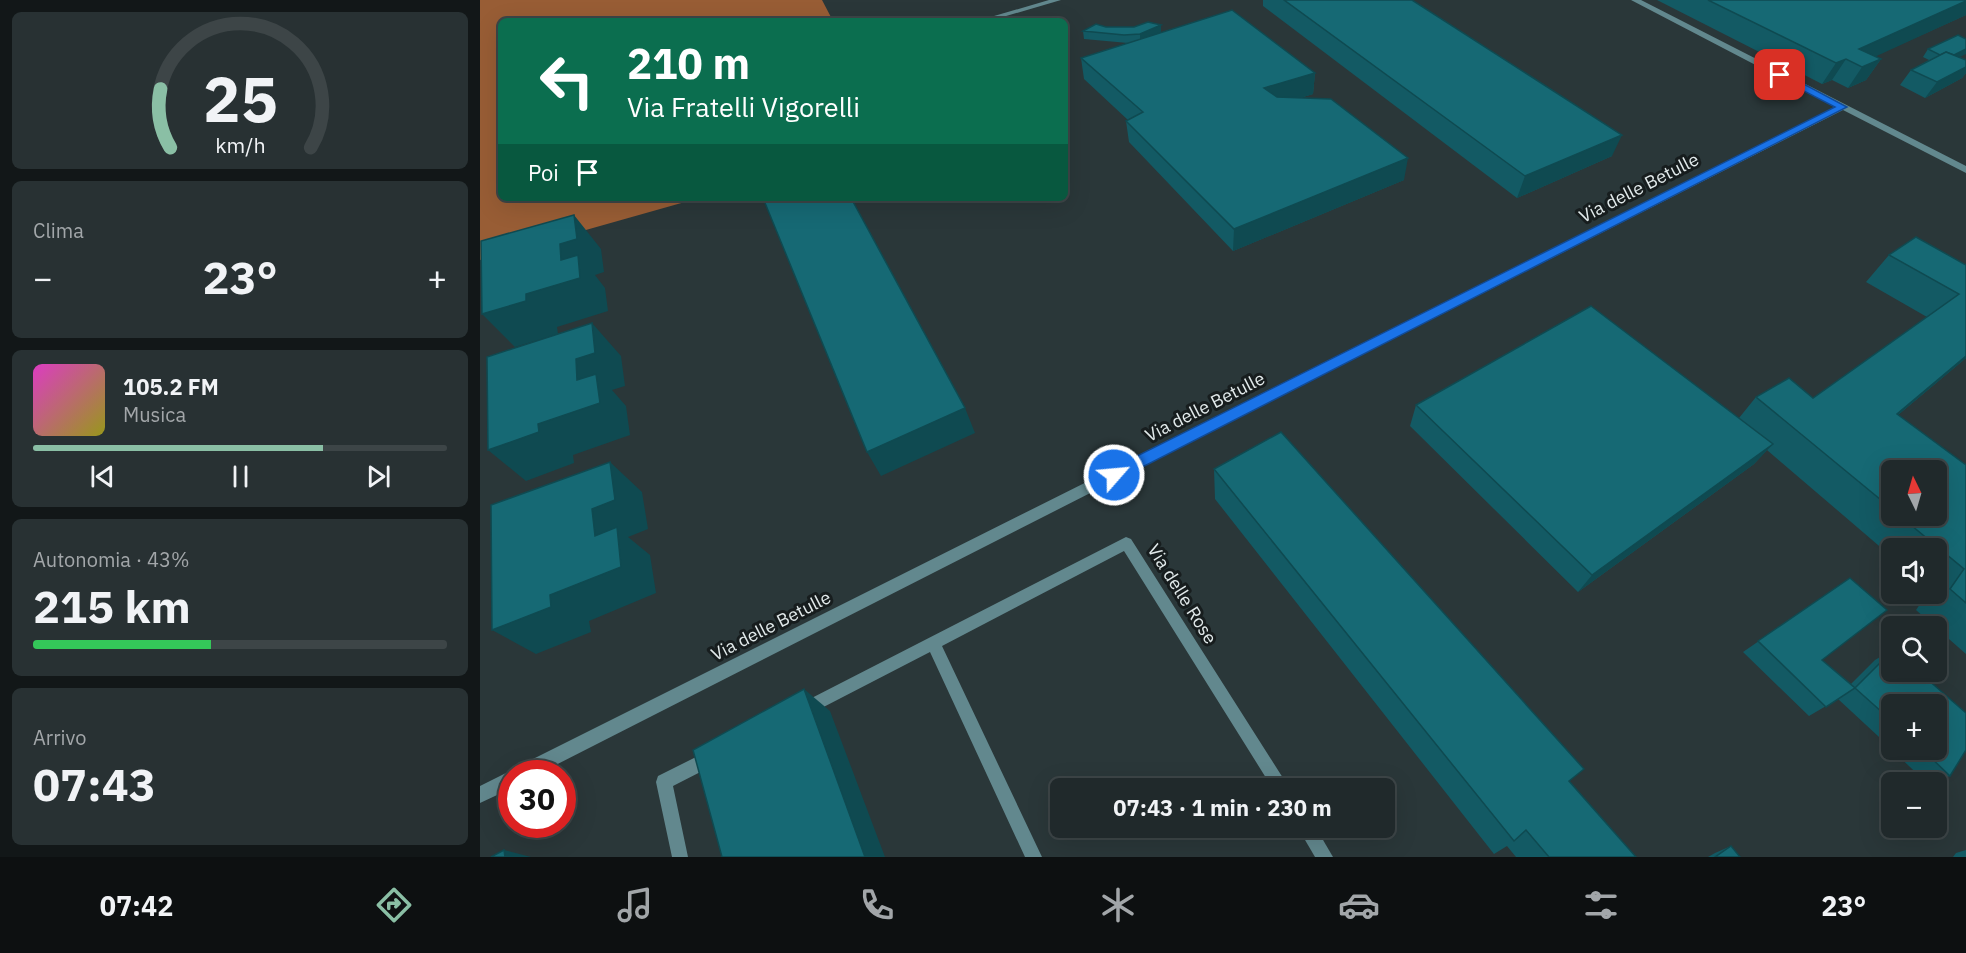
<!DOCTYPE html>
<html lang="it">
<meta charset="utf-8">
<style>
body{margin:0;font-family:"IBM Plex Sans",sans-serif;background:#283133;color:#f1f3f6;height:100vh;display:flex;flex-direction:column;font-size:22px;white-space:nowrap}
*{box-sizing:border-box;margin:0}
p{font-size:20px;color:#a2a6a9}
.icon{flex:none;width:33px;height:33px;fill:none;stroke:currentColor;stroke-width:2;stroke-linecap:round;stroke-linejoin:round}
.map{position:relative;flex:1;overflow:hidden}
.side{display:flex;flex-direction:column;gap:12px;padding:12px;background:#121718;width:480px}
.side>*{flex:none}
.banner{position:absolute;left:18px;top:18px;width:570px;height:183px;border-radius:9px;box-shadow:0 6px 24px #0002,0 0 0 2px #3d4547;background:#0b6e4f;color:#fff;overflow:hidden}
.needle{width:39px;rotate:355deg}
.tools{position:absolute;left:1401px;top:460px;display:grid;gap:12px}
.tools a{display:grid;place-items:center;width:66px;height:66px;border-radius:9px;background:#20292b;box-shadow:0 6px 24px #0002,0 0 0 2px #3d4547;font-size:30px}
.speed{position:absolute;left:18px;top:760px;display:flex;gap:12px;font-size:30px;font-weight:700;text-align:center}
.speed>*{display:grid;place-content:center;width:78px;height:78px;border-radius:50%;background:#20292b;box-shadow:0 6px 24px #0002,0 0 0 2px #3d4547;line-height:1}
.speed .limit{border:9px solid #d22;background:#fff;color:#111}
.pin{position:absolute;display:grid;place-items:center;width:51px;height:51px;color:#fff;margin:-26px;border-radius:12px;box-shadow:0 3px 9px #0006}
.me{position:absolute;width:66px;margin:-33px;rotate:63deg;stroke-linejoin:round;filter:drop-shadow(0 0 4px #0008)}
.turn{display:flex;align-items:center;gap:21px;height:126px;padding:0 30px;font-size:27px}
.turn .icon{width:78px;height:78px;stroke-width:2.5}
.turn b{display:block;font-size:42px;line-height:51px}
.then{display:flex;align-items:center;height:57px;padding:0 30px;background:#0003;gap:12px;font-size:22px}
.big{font-size:45px;font-weight:800;line-height:1.1}
.side .card{flex:1;display:flex;flex-direction:column;justify-content:center;gap:9px;min-width:0;padding:0 21px;border-radius:9px;background:#283133}
.side .dial{align-items:center;gap:0}
.dial svg{height:156px;overflow:visible;fill:none;stroke:#3d4547;stroke-width:7;stroke-linecap:round;text-anchor:middle}
.dial text{fill:#f1f3f6;stroke:none}
.song{display:flex;align-items:center;gap:18px}
.cover{width:72px;height:72px;border-radius:9px;background:linear-gradient(135deg,hsl(310 70% 55%),hsl(60 70% 35%))}
.played{height:6px;border-radius:3px;background:linear-gradient(90deg,#8abfa5 70%,#3d4547 70%)}
.keys{display:flex;justify-content:space-around;direction:ltr}
.heat{display:flex;justify-content:space-between;align-items:center;font-size:33px;direction:ltr}
.charge{height:9px;border-radius:4px;background:linear-gradient(90deg,#34c759 43%,#3d4547 0)}
.trip{position:absolute;left:570px;top:778px;width:345px;height:60px;border-radius:9px;background:#20292b;box-shadow:0 6px 24px #0002,0 0 0 2px #3d4547;font-weight:800;line-height:60px;text-align:center}
.menu{display:flex;height:96px;justify-content:space-around;align-items:center;background:#0d1011;color:#a2a6a9}
.menu .icon{width:42px;height:42px}
.menu .on{color:#8abfa5}
.menu b{font-size:27px;color:#f1f3f6}
main{display:flex;flex:1;min-height:0}
.map>svg:first-child{display:block}
.forest{fill:#985d35}
.lines{fill:none;stroke-linecap:round;stroke-linejoin:round}
.minor{fill:#62888e;fill-rule:evenodd}
.wall{fill:#135a64;fill-rule:evenodd}
.shaded-wall{fill:#0f4a51}
.building{fill:#166974;stroke:#0f4a51;stroke-width:1.5}
.route{fill:#1a73e8;stroke:#114b97;stroke-width:1.5}
.labels{text-anchor:middle;stroke-width:6;stroke-linejoin:round;paint-order:stroke}
.street-label{font-size:18px;fill:#e2eaeb;stroke:#171d1e}
</style>
<main>
<section class="side">
<div class="card dial"><svg viewBox="0 0 100 80">
<path d="M14 69A42 42 0 1 1 86 69"/>
<path d="M14 69A42 42 0 0 1 9 39" stroke="#8abfa5"/>
<text x="50" y="56" font-size="32" font-weight="700">25</text>
<text x="50" y="72" font-size="11">km/h</text>
</svg></div>
<div class="card"><p>Clima</p>
<div class="heat"><a>−</a><b class="big">23°</b><a>+</a></div>
</div>
<div class="card">
<div class="song"><i class="cover"></i><div><b>105.2 FM</b><p>Musica</p></div></div>
<div class="played"></div>
<div class="keys"><svg class="icon" aria-label="previous" viewBox="0 0 24 24"><path d="M18 5L8 12l10 7zM5 5v14"/></svg><svg class="icon" aria-label="pause" viewBox="0 0 24 24"><path d="M8 5v14M16 5v14"/></svg><svg class="icon" aria-label="next" viewBox="0 0 24 24"><path d="M6 5l10 7-10 7zM19 5v14"/></svg></div>
</div>
<div class="card"><p>Autonomia · 43%</p><b class="big">215 km</b><div class="charge"></div></div>
<div class="card"><p>Arrivo</p><b class="big">07:43</b></div>
</section>
<div class="map">
<svg width="1486" height="857" viewBox="0 0 1486 857">
<rect width="100%" height="100%" fill="#2a3739"/>
<polygon class="forest" points="0,0 342,0 353,21 21,21 21,198 212,198 212,200 0,260"/>
<g class="lines">
<g class="minor">
<polygon points="569,0 581,0 509,21 497,21"/>
<polygon points="1151,0 1161,0 1486,166 1486,173 1363,110 58,774 32,774 32,788 0,803 0,786 26,773 34,772 35,768 1356,107"/>
<polygon points="646,537 651,539 810,789 793,789 644,551 462,646 562,857 545,857 450,652 330,714 325,717 320,714 317,709 320,704"/>
<polygon points="230,750 236,752 238,758 236,764 193,786 208,857 192,857 176,782 178,776"/>
<polygon points="818,828 836,828 853,857 835,857"/>
</g>
</g>
<g class="wall">
<polygon points="783,0 932,0 1132,156 1037,198 783,6"/>
<polygon points="1177,0 1486,0 1486,15 1395,56 1401,59 1386,80 1368,88 1352,80 1342,84"/>
<polygon points="626,27 681,32 835,73 833,94 820,98 924,180 753,251 649,142 646,121 648,120 604,79 601,58 648,43 604,39 603,31"/>
<polygon points="1448,49 1480,57 1486,60 1486,73 1482,78 1445,98 1420,85 1431,70 1449,60 1443,57"/>
<path d="M1409,255L1486,265V358L1418,415L1486,465V654L1436,610L1447,594H1456V549H1412V557L1287,450L1274,464L1098,592L930,426L936,405L1259,418L1276,397L1333,398L1447,317L1386,282ZM1412,471L1456,516H1412Z"/>
<polygon points="734,469 1089,781 1156,857 1036,857 1027,846 1014,854 735,499"/>
<polygon points="1370,578 1407,610 1342,660 1371,684 1395,660 1412,650 1412,672 1439,672 1486,713 1486,750 1470,776 1447,783 1412,750 1456,750 1456,705 1412,705 1412,749 1358,699 1329,716 1263,652"/>
<polygon points="1251,846 1260,857 1228,857 1235,853"/>
<polygon points="1486,850 1486,857 1473,857 1476,853"/>
</g>
<g class="shaded-wall">
<polygon points="1486,1 1486,15 1377,65 1379,49"/>
<polygon points="681,25 681,33 660,42 660,34"/>
<polygon points="1486,49 1486,54 1462,66 1468,58"/>
<polygon points="1366,59 1352,80 1342,84 1356,63"/>
<polygon points="1401,59 1386,80 1368,88 1382,67"/>
<polygon points="1486,67 1486,73 1482,78 1445,98 1457,82"/>
<polygon points="835,73 833,94 784,109 784,88"/>
<polygon points="1142,135 1132,156 1037,198 1045,176"/>
<polygon points="928,158 924,180 753,251 754,229"/>
<polygon points="94,215 121,249 124,272 115,275 125,288 128,311 77,327 78,334 35,347 2,314 81,260 80,244"/>
<polygon points="112,323 141,356 145,386 132,390 146,406 150,435 93,455 94,463 46,481 8,450 58,424 97,380 96,359"/>
<polygon points="1486,356 1486,358 1389,439 1417,414"/>
<polygon points="485,408 495,433 401,476 387,452"/>
<polygon points="1293,444 1274,464 1098,592 1112,575"/>
<polygon points="130,462 162,492 168,529 148,537 170,555 176,593 109,621 111,632 56,654 12,630 70,595 112,509"/>
<polygon points="324,689 350,711 405,857 385,857"/>
<polygon points="24,850 51,857 25,857"/>
</g>
<g class="building">
<polygon points="804,0 932,0 1142,135 1045,176"/>
<polygon points="1228,0 1486,0 1486,1 1379,49 1401,59 1382,67 1366,59 1356,63"/>
<polygon points="752,10 835,73 784,88 797,97 851,99 928,158 754,229 646,121 663,112 601,58"/>
<polygon points="668,22 681,25 660,34 644,35 603,31 616,24 626,27 654,27"/>
<polygon points="1478,35 1486,39 1486,49 1474,55 1466,52 1460,55 1448,49"/>
<polygon points="1466,52 1486,60 1486,67 1457,82 1431,70"/>
<polygon points="283,198 371,198 485,408 387,452"/>
<polygon points="94,215 97,239 80,244 81,260 98,255 100,278 46,294 46,301 2,314 1,241"/>
<polygon points="1436,237 1486,265 1486,356 1417,414 1486,465 1486,603 1470,589 1484,569 1420,516 1456,516 1456,471 1412,471 1412,509 1276,397 1309,378 1333,398 1479,294 1409,255"/>
<polygon points="1111,306 1293,444 1112,575 936,405"/>
<polygon points="112,323 115,353 96,359 97,380 116,374 120,403 58,424 59,432 8,450 7,357"/>
<polygon points="801,432 1104,769 1089,781 1156,857 1069,857 1046,830 1034,841 734,469"/>
<polygon points="130,462 135,500 112,509 115,536 137,527 141,567 70,595 71,607 12,630 11,505"/>
<polygon points="1370,578 1407,610 1342,660 1375,688 1346,707 1278,641"/>
<polygon points="1412,651 1412,672 1439,672 1486,713 1486,750 1470,776 1443,750 1456,750 1456,705 1412,705 1412,721 1375,688"/>
<polygon points="324,689 385,857 242,857 213,750"/>
<polygon points="1251,846 1260,857 1235,857"/>
<polygon points="24,850 25,857 11,857"/>
</g>
<polygon class="route" points="1297,73 1303,73 1367,107 639,479 629,479 627,475 629,470 1355,107 1297,77"/>
<g class="labels">
<g class="street-label">
<text transform="translate(1159 188) rotate(-27)" y="6">Via delle Betulle</text>
<text transform="translate(725 407) rotate(-27)" y="6">Via delle Betulle</text>
<text transform="translate(702 594) rotate(58)" y="6">Via delle Rose</text>
<text transform="translate(291 626) rotate(-27)" y="6">Via delle Betulle</text>
</g>
</g>
</svg>
<div class="tools">
<a><svg class="needle" viewBox="-14 -14 28 28"><path d="M0-13l5 13h-10z" fill="#e53935"/><path d="M0 13l5-13h-10z" fill="#a2a6a9"/></svg></a>
<a><svg class="icon" aria-label="sound" viewBox="0 0 24 24"><path d="M4 9h4l5-4v14l-5-4H4zM17 9q2 3 0 6"/></svg></a>
<a><svg class="icon" aria-label="search" viewBox="0 0 24 24"><circle cx="10" cy="10" r="6"/><path d="M15 15l6 6"/></svg></a>
<a>+</a>
<a>−</a>
</div>
<div class="speed"><div class="limit">30</div></div>
<div class="pin" style="left:1300px;top:75px;background:#d93025"><svg class="icon" aria-label="arrive" viewBox="0 0 24 24"><path d="M6 21V4h12l-3 4 3 4H6"/></svg></div>
<svg class="me" style="left:634px;top:475px" viewBox="-20 -20 40 40"><circle r="17" fill="#1a73e8" stroke="#fff" stroke-width="3"/><path d="M0-11L8 9 0 5-8 9z" fill="#fff"/></svg>
<div class="trip">07:43 · 1 min · 230 m</div>
<div class="banner">
<div class="turn"><svg class="icon" aria-label="left" viewBox="0 0 24 24"><path d="M17 20v-9H6M10 6l-5 5 5 5"/></svg><div><b>210 m</b>Via Fratelli Vigorelli</div></div>
<div class="then">Poi<svg class="icon" aria-label="arrive" viewBox="0 0 24 24"><path d="M6 21V4h12l-3 4 3 4H6"/></svg></div>
</div>
</div>
</main>
<nav class="menu">
<b>07:42</b>
<svg class="icon on" aria-label="directions" viewBox="0 0 24 24"><path d="M12 3l9 9-9 9-9-9zM9 14v-3h6M13 9l2 2-2 2"/></svg>
<svg class="icon" aria-label="music" viewBox="0 0 24 24"><path d="M9 18V5l10-2v13"/><circle cx="6" cy="18" r="3"/><circle cx="16" cy="16" r="3"/></svg>
<svg class="icon" aria-label="phone" viewBox="0 0 24 24"><path d="M5 4h4l2 5-3 2q2 4 5 5l2-3 5 2v4C11 20 4 13 5 4z"/></svg>
<svg class="icon" aria-label="climate" viewBox="0 0 24 24"><path d="M12 3v18M4 7l16 10M4 17L20 7"/></svg>
<svg class="icon" aria-label="car" viewBox="0 0 24 24"><path d="M5 17H2v-5l4-1 3-4h7l3 4 3 1v5h-3M9 17h6M6 11h13"/><circle cx="7" cy="17" r="2"/><circle cx="17" cy="17" r="2"/></svg>
<svg class="icon" aria-label="filters" viewBox="0 0 24 24"><path d="M4 7h16M4 17h16"/><circle cx="9" cy="7" r="2"/><circle cx="15" cy="17" r="2"/></svg>
<b>23°</b>
</nav>
